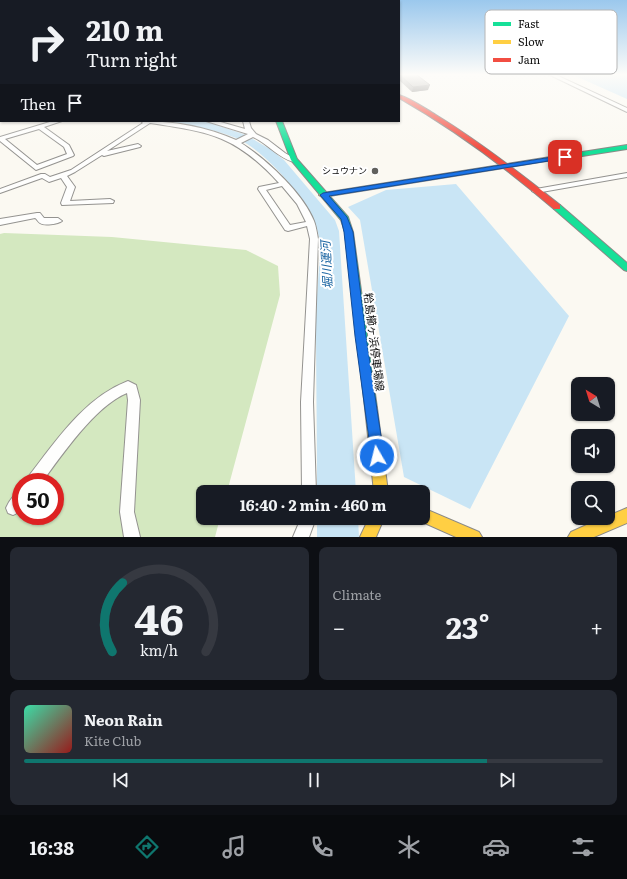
<!DOCTYPE html>
<meta charset="utf-8">
<style>
body{margin:0;font-family:Literata,"Noto Sans JP",serif;background:#242831;color:#f1f3f6;height:100vh;display:flex;flex-direction:column;font-size:15px;white-space:nowrap}
*{box-sizing:border-box;margin:0}
p{font-size:13px;color:#9ea1a6}
.icon{flex:none;width:22px;height:22px;fill:none;stroke:currentColor;stroke-width:2;stroke-linecap:round;stroke-linejoin:round}
.map{position:relative;height:537px;overflow:hidden}
.drawer{display:flex;flex-direction:column;gap:10px;padding:10px;background:#0d0f14;flex:1}
.drawer>*{flex:none}
.guide{position:absolute;left:0px;top:0px;width:400px;height:122px;box-shadow:0 1px 3px #0004;background:#171b24;color:#f1f3f6;overflow:hidden}
.needle{width:26px;rotate:322deg}
.fabs{position:absolute;left:571px;top:377px;display:grid;gap:8px}
.fabs a{display:grid;place-items:center;width:44px;height:44px;border-radius:8px;background:#171b24;box-shadow:0 1px 3px #0004;font-size:20px}
.speed{position:absolute;left:12px;top:473px;display:flex;gap:8px;font-size:20px;font-weight:700;text-align:center}
.speed>*{display:grid;place-content:center;width:52px;height:52px;border-radius:50%;background:#171b24;box-shadow:0 1px 3px #0004;line-height:1}
.speed .limit{border:6px solid #d22;background:#fff;color:#111}
.pin{position:absolute;display:grid;place-items:center;width:34px;height:34px;color:#fff;margin:-17px;border-radius:8px;box-shadow:0 2px 6px #0006}
.me{position:absolute;width:44px;margin:-22px;rotate:352deg;stroke-linejoin:round;filter:drop-shadow(0 0 3px #0008)}
.turn{display:flex;align-items:center;gap:14px;height:84px;padding:0 20px;font-size:18px}
.turn .icon{width:52px;height:52px;stroke-width:2.5}
.turn b{display:block;font-size:28px;line-height:34px}
.then{display:flex;align-items:center;height:38px;padding:0 20px;background:#0003;gap:8px;font-size:15px}
.big{font-size:30px;font-weight:700;line-height:1.1}
.drawer .widget{flex:1;display:flex;flex-direction:column;justify-content:center;gap:6px;min-width:0;padding:0 14px;border-radius:8px;background:#242831}
.drawer .dial{align-items:center;gap:0}
.dial svg{height:104px;overflow:visible;fill:none;stroke:#363941;stroke-width:7;stroke-linecap:round;text-anchor:middle}
.dial text{fill:#f1f3f6;stroke:none}
.song{display:flex;align-items:center;gap:12px}
.cover{width:48px;height:48px;border-radius:6px;background:linear-gradient(135deg,hsl(160 70% 55%),hsl(0 70% 35%))}
.played{height:4px;border-radius:2px;background:linear-gradient(90deg,#0f766e 80%,#363941 80%)}
.keys{display:flex;justify-content:space-around;direction:ltr}
.heat{display:flex;justify-content:space-between;align-items:center;font-size:22px;direction:ltr}
.drawer .tiles{flex:1;display:grid;gap:10px;grid-template-columns:1fr 1fr}
.widget:last-child{grid-column:span 2}
.trip{position:absolute;left:196px;top:485px;width:234px;height:40px;border-radius:8px;background:#171b24;box-shadow:0 1px 3px #0004;font-weight:700;line-height:40px;text-align:center}
.tab-bar{display:flex;height:64px;justify-content:space-around;align-items:center;background:#090b0e;color:#9ea1a6}
.tab-bar .icon{width:28px;height:28px}
.tab-bar .active{color:#0f766e}
.tab-bar b{font-size:18px;color:#f1f3f6}
.map>svg:first-child{display:block}
.forest{fill:#d4e8c0;fill-rule:evenodd}
.water{fill:#c9e5f5}
.lines{fill:none;stroke-linecap:round;stroke-linejoin:round}
.street-casing{stroke:#949390;stroke-width:2}
.fast-casing{stroke:#8b8a87;stroke-width:2}
.slow-casing{stroke:#8b8a87;stroke-width:2}
.jam-casing{stroke:#8b8a87;stroke-width:2}
.street{fill:#fefefd;fill-rule:evenodd}
.fast{fill:#16e098;fill-rule:evenodd}
.slow{fill:#ffcf43;fill-rule:evenodd}
.jam{fill:#f24e42;fill-rule:evenodd}
.wall{fill:#888683}
.shaded-wall{fill:#6f6d6a}
.building{fill:#9e9c98;stroke:#6f6d6a}
.route{fill:#1a73e8;stroke:#114b97}
.poi-dot{fill:#60605d;stroke:#fff;stroke-width:1.5}
.labels{text-anchor:middle;stroke-width:4;stroke-linejoin:round;paint-order:stroke}
.far-poi-label{font-size:9px;fill:#0d0d0d;stroke:#fff;text-anchor:end}
.street-label{font-size:11px;fill:#0d0d0d;stroke:#fff}
.water-label{font-size:12px;font-style:italic;fill:#1662a0;stroke:#fff}
.key{fill:#fff;stroke:#b6b6b6;stroke-width:1}
.key-label{font-size:11px;fill:#0d0d0d}
</style>
<div class="map">
<svg width="627" height="537" viewBox="0 0 627 537">
<rect width="100%" height="100%" fill="#fbf9f2"/>
<path class="forest" d="M4,233L112,237L246,250L278,266L280,295L227,492H203V518H220L215,537H0V234ZM21,482H55V516H21Z"/>
<g class="water">
<polygon points="571,74 627,74 627,99"/>
<path d="M165,121L208,122L246,135L270,149L284,160L335,220L339,231L356,492H317C317,434 316,377 316,319C316,292 321,265 319,238C316,207 264,149 236,138C213,129 189,125 165,121Z"/>
<polygon points="456,184 569,316 470,509 404,477 360,220 348,207 386,190"/>
<polygon points="317,518 358,518 359,537 317,537"/>
</g>
<g class="lines">
<g class="street-casing">
<g id="street">
<polygon points="548,74 554,74 627,108 627,112"/>
<rect x="0" y="87" width="1" height="3"/>
<rect x="0" y="97" width="1" height="2"/>
<path d="M53,121H62L44,127L69,145L74,155L73,156L36,170L0,141V137ZM39,129L64,147L67,154L37,165L5,139Z"/>
<path d="M141,121C173,121 207,127 236,140L248,134L206,121H217L245,129L243,121H249L251,128L256,134L268,140L285,153L297,160L294,162C278,158 267,143 253,137L241,143C266,159 303,193 314,221C316,226 317,233 318,239L313,402L316,492H302L301,402L310,239L307,226L288,231L285,230L258,189L259,187L279,183C236,136 211,132 150,123L107,151L138,144L141,146L140,147L104,156L102,155L75,172L67,176L75,187L70,201L110,199L114,201L113,203L62,205L61,203L67,187L61,178L49,182L42,178L0,193V189L41,174H45L50,177L71,170L143,123ZM282,186L297,204L306,222L290,225L266,190Z"/>
<polygon points="627,173 627,177 536,193 532,191 536,189"/>
<path d="M37,213H40L44,218H58L62,221C58,224 44,226 40,223C39,223 36,218 35,218L0,225V219Z"/>
<path d="M128,381L136,385L140,400L134,512L140,537H124L120,512L128,400L127,393C95,406 62,455 42,482H26L28,477C56,441 84,398 128,381Z"/>
<path d="M21,491C21,501 24,511 13,515L8,513L6,508C9,501 14,494 21,491Z"/>
<polygon points="301,518 316,518 309,537 293,537"/>
</g>
</g>
<g class="fast-casing">
<g id="fast">
<polygon points="276,121 282,121 297,159 348,217 353,232 377,408 375,412 371,414 367,412 365,408 345,232 341,220 291,160"/>
<polygon points="627,145 627,149 563,159 560,157 563,155"/>
<polygon points="554,205 560,205 627,263 627,271 624,270 554,209"/>
</g>
</g>
<g class="slow-casing">
<g id="slow">
<polygon points="563,155 566,157 565,158 323,197 319,195 323,193"/>
<polygon points="371,402 375,404 377,408 388,492 374,492 365,408 367,404"/>
<polygon points="423,508 479,532 482,537 456,537 418,520 417,518 423,518"/>
<polygon points="627,508 627,523 594,537 568,537 571,532 602,518 608,518 608,516"/>
<polygon points="369,518 384,518 376,537 360,537"/>
</g>
</g>
<g class="jam-casing">
<path id="jam" d="M399,95C412,99 424,108 436,115C480,142 520,173 560,205V209H554C505,167 455,130 399,98Z"/>
</g>
<use href="#street" class="street"/>
<use href="#fast" class="fast"/>
<use href="#slow" class="slow"/>
<use href="#jam" class="jam"/>
</g>
<polygon class="wall" points="399,74 428,90 412,92 399,80"/>
<polygon class="shaded-wall" points="430,85 428,90 412,92 413,87"/>
<polygon class="building" points="399,74 416,74 430,85 413,87"/>
<linearGradient id="sky" x2="0" y2="1"><stop stop-color="#9bc8ed"/><stop offset="0.5" stop-color="#fdfcf9"/><stop offset="1" stop-color="#fdfcf9" stop-opacity="0"/></linearGradient>
<rect width="627" height="149" fill="url(#sky)"/>
<polygon class="route" points="565,155 567,156 567,158 329,196 347,217 353,232 366,336 384,456 382,461 377,463 372,461 355,336 344,232 341,219 320,195 323,193"/>
<circle class="poi-dot" cx="375" cy="171" r="4"/>
<g class="labels">
<g class="far-poi-label">
<text x="367" y="174">シュウナン</text>
</g>
<g class="street-label">
<text transform="translate(374 342) rotate(83)" y="4">粭島櫛ヶ浜停車場線</text>
</g>
<g class="water-label">
<text transform="translate(327 265) rotate(-93)" y="4">堀川運河</text>
</g>
</g>
<rect x="485" y="10" width="132" height="64" rx="6" class="key"/>
<rect x="493" y="22" width="18" height="4" fill="#16e098"/>
<rect x="493" y="40" width="18" height="4" fill="#ffcf43"/>
<rect x="493" y="58" width="18" height="4" fill="#f24e42"/>
<g class="key-label">
<text x="518" y="28">Fast</text>
<text x="518" y="46">Slow</text>
<text x="518" y="64">Jam</text>
</g>
</svg>
<div class="fabs">
<a><svg class="needle" viewBox="-14 -14 28 28"><path d="M0-13l5 13h-10z" fill="#e53935"/><path d="M0 13l5-13h-10z" fill="#9ea1a6"/></svg></a>
<a><svg class="icon" aria-label="sound" viewBox="0 0 24 24"><path d="M4 9h4l5-4v14l-5-4H4zM17 9q2 3 0 6"/></svg></a>
<a><svg class="icon" aria-label="search" viewBox="0 0 24 24"><circle cx="10" cy="10" r="6"/><path d="M15 15l6 6"/></svg></a>
</div>
<div class="speed"><div class="limit">50</div></div>
<div class="pin" style="left:565px;top:157px;background:#d93025"><svg class="icon" aria-label="arrive" viewBox="0 0 24 24"><path d="M6 21V4h12l-3 4 3 4H6"/></svg></div>
<svg class="me" style="left:377px;top:456px" viewBox="-20 -20 40 40"><circle r="17" fill="#1a73e8" stroke="#fff" stroke-width="3"/><path d="M0-11L8 9 0 5-8 9z" fill="#fff"/></svg>
<div class="trip">16:40 · 2 min · 460 m</div>
<div class="guide">
<div class="turn"><svg class="icon" aria-label="right" viewBox="0 0 24 24"><path d="M7 20v-9h11M14 6l5 5-5 5"/></svg><div><b>210 m</b>Turn right</div></div>
<div class="then">Then<svg class="icon" aria-label="arrive" viewBox="0 0 24 24"><path d="M6 21V4h12l-3 4 3 4H6"/></svg></div>
</div>
</div>
<section class="drawer">
<div class="tiles">
<div class="widget dial"><svg viewBox="0 0 100 80">
<path d="M14 69A42 42 0 1 1 86 69"/>
<path d="M14 69A42 42 0 0 1 22 16" stroke="#0f766e"/>
<text x="50" y="56" font-size="32" font-weight="700">46</text>
<text x="50" y="72" font-size="11">km/h</text>
</svg></div>
<div class="widget"><p>Climate</p>
<div class="heat"><a>−</a><b class="big">23°</b><a>+</a></div>
</div>
<div class="widget">
<div class="song"><i class="cover"></i><div><b>Neon Rain</b><p>Kite Club</p></div></div>
<div class="played"></div>
<div class="keys"><svg class="icon" aria-label="previous" viewBox="0 0 24 24"><path d="M18 5L8 12l10 7zM5 5v14"/></svg><svg class="icon" aria-label="pause" viewBox="0 0 24 24"><path d="M8 5v14M16 5v14"/></svg><svg class="icon" aria-label="next" viewBox="0 0 24 24"><path d="M6 5l10 7-10 7zM19 5v14"/></svg></div>
</div>
</div>
</section>
<nav class="tab-bar">
<b>16:38</b>
<svg class="icon active" aria-label="directions" viewBox="0 0 24 24"><path d="M12 3l9 9-9 9-9-9zM9 14v-3h6M13 9l2 2-2 2"/></svg>
<svg class="icon" aria-label="music" viewBox="0 0 24 24"><path d="M9 18V5l10-2v13"/><circle cx="6" cy="18" r="3"/><circle cx="16" cy="16" r="3"/></svg>
<svg class="icon" aria-label="phone" viewBox="0 0 24 24"><path d="M5 4h4l2 5-3 2q2 4 5 5l2-3 5 2v4C11 20 4 13 5 4z"/></svg>
<svg class="icon" aria-label="climate" viewBox="0 0 24 24"><path d="M12 3v18M4 7l16 10M4 17L20 7"/></svg>
<svg class="icon" aria-label="car" viewBox="0 0 24 24"><path d="M5 17H2v-5l4-1 3-4h7l3 4 3 1v5h-3M9 17h6M6 11h13"/><circle cx="7" cy="17" r="2"/><circle cx="17" cy="17" r="2"/></svg>
<svg class="icon" aria-label="filters" viewBox="0 0 24 24"><path d="M4 7h16M4 17h16"/><circle cx="9" cy="7" r="2"/><circle cx="15" cy="17" r="2"/></svg>
</nav>
